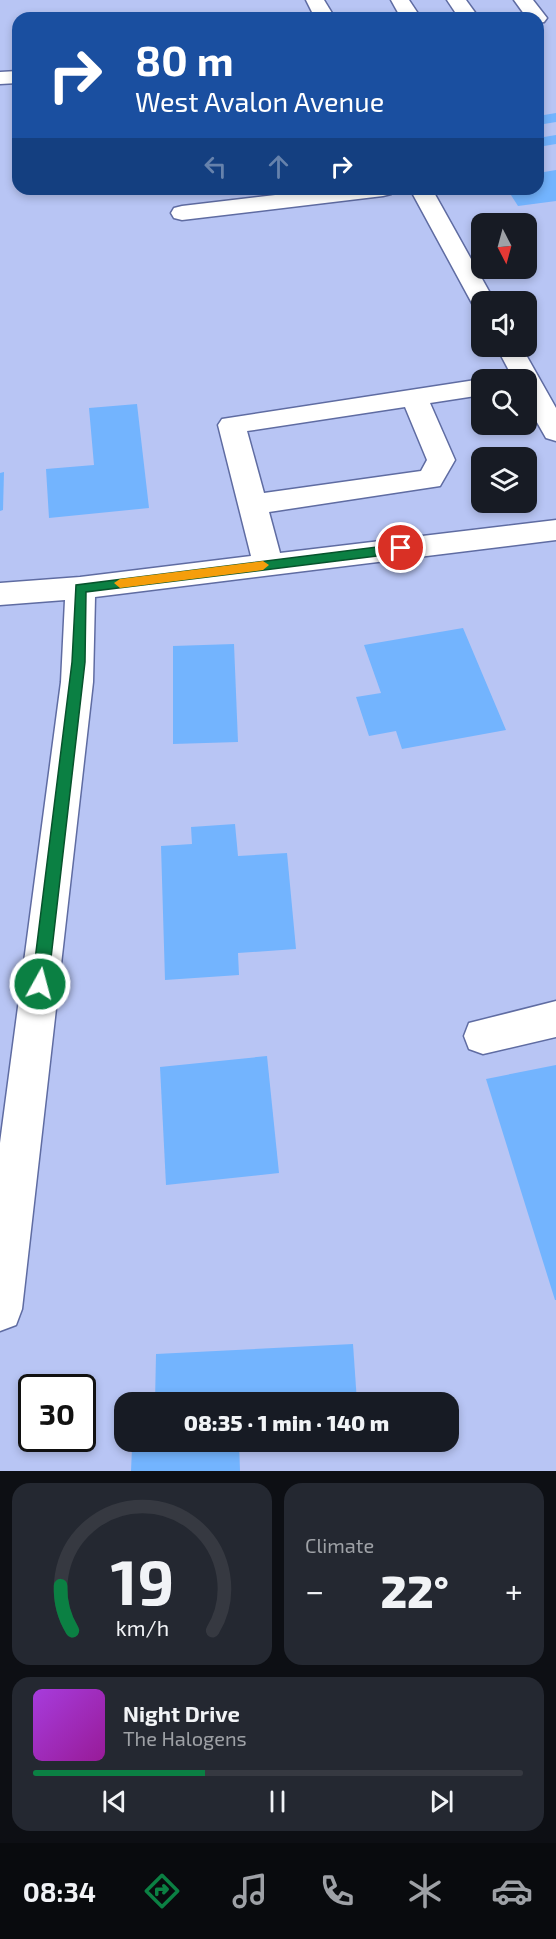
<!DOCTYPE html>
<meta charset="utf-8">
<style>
body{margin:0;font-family:"Exo 2",sans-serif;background:#242831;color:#f1f3f6;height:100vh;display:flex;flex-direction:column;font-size:22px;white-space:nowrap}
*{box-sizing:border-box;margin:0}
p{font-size:20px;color:#9ea1a6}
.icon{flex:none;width:33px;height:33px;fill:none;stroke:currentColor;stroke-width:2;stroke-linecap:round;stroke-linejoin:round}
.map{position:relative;height:1471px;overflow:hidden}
.details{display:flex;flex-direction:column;gap:12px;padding:12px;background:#0d0f14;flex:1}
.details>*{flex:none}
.hud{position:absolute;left:12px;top:12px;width:532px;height:183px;border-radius:18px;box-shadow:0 3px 9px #0003;background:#1a4fa0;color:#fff;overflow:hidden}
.needle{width:39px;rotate:174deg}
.controls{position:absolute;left:471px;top:213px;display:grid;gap:12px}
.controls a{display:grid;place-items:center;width:66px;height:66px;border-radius:12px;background:#171b24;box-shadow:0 3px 9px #0003;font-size:30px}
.speed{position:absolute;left:18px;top:1374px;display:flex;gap:12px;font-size:30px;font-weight:700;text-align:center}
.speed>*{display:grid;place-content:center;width:78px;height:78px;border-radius:50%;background:#171b24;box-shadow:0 3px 9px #0003;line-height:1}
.speed .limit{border:3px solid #111;border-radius:9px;background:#fff;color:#111}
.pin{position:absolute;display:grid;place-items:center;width:51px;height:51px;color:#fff;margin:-26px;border:3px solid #fff;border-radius:50%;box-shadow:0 2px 6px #0007}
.me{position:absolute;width:66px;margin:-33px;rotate:7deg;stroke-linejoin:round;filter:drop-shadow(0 0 4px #0008)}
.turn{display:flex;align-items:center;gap:21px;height:126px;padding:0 24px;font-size:27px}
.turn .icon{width:78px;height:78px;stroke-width:2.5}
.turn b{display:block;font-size:42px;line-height:51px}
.lanes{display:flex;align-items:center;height:57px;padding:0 24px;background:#0003;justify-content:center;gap:30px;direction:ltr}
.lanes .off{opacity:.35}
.big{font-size:45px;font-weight:800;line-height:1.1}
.details .card{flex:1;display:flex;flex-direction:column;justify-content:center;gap:9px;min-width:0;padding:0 21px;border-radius:18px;background:#242831}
.details .dial{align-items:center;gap:0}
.dial svg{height:156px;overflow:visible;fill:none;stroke:#363941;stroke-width:7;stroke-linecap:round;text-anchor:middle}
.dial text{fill:#f1f3f6;stroke:none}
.song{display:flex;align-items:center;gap:18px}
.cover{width:72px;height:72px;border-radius:9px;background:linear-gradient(135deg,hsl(280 70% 55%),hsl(300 70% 35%))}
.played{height:6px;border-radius:3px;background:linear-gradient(90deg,#0b8043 35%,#363941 35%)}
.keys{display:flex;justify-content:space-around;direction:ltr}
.heat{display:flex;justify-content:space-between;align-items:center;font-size:33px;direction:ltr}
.details .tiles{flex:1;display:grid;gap:12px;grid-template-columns:1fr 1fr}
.card:last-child{grid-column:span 2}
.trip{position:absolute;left:114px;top:1392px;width:345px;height:60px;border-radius:18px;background:#171b24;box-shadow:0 3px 9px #0003;font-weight:800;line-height:60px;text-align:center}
.menu{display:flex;height:96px;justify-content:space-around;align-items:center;background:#090b0e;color:#9ea1a6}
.menu .icon{width:42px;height:42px}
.menu .on{color:#0b8043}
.menu b{font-size:27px;color:#f1f3f6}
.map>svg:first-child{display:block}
.building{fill:#73b4fe}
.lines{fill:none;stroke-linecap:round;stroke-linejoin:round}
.minor-casing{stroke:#5f6ca2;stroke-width:3}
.major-casing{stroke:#5f6ca2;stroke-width:3}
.minor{fill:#fff;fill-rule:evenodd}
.major{fill:#fff;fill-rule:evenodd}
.route{fill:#0b8043;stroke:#07532c;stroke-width:1.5}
.slow{fill:#f59e0b}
</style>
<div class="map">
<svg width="556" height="1471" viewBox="0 0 556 1471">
<rect width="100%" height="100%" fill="#b8c5f4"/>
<g class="building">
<polygon points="556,113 556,122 538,125 538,116"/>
<polygon points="556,135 556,144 538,147 538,138"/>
<polygon points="556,170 556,201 518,206 507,189 538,189 538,173"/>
<polygon points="137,404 149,508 49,518 46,469 94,465 89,408"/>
<polygon points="4,472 3,510 0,511 0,473"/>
<polygon points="463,628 506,730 402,749 396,731 369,736 356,697 381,693 364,645"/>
<polygon points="234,644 238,742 173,744 173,646"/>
<polygon points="235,824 238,856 287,853 296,949 238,953 239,975 165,980 161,846 192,844 191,827"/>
<polygon points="267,1056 279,1173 166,1185 160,1067"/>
<polygon points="556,1065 556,1300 555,1300 486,1079"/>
<polygon points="353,1344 357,1402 155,1402 156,1354"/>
<polygon points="155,1442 239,1442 240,1471 131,1471 132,1448 155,1446"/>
</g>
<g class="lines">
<g class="minor-casing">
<g id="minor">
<polygon points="391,0 409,0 421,18 401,18"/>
<polygon points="447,0 466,0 479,18 459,18"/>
<polygon points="514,0 533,0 547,18 544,22 538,23 538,18 527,18"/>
<polygon points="18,71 18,83 0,84 0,72"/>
<polygon points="326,189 394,189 391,194 383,196 182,220 174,218 171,213 174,208 182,206"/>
<path d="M482,379L485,380H482V395L430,403L455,460L440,486L269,512L280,553L556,520V540L95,597L93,682L22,1309L16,1325L0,1331V1143L61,682L65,600L0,605V583L80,577L251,556L218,425L222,419ZM405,407L427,460L421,471L264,493L247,431Z"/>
<polygon points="556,1001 556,1037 483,1054 469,1049 464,1036 469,1023"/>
</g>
</g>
<g class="major-casing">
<g id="major">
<polygon points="306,0 324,0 335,18 315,18"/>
<polygon points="410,189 432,189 495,302 482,302 482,309 474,307"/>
<polygon points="496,346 521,346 556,408 556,441 546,438 526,403 526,380 514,380"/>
</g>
</g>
<use href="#minor" class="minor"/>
<use href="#major" class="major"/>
</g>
<polygon class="route" points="401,544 407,548 401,553 86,592 85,662 48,984 45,989 40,991 34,989 32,984 72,662 76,585"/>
<polygon class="slow" points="263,561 269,565 263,570 120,588 114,583 120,579"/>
</svg>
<div class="controls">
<a><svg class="needle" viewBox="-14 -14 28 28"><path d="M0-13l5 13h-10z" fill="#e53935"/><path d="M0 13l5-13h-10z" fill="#9ea1a6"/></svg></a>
<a><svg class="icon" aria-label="sound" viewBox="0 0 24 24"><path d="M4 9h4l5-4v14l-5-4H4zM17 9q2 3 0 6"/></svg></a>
<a><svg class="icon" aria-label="search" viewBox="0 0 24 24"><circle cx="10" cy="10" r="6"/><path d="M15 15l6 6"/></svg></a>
<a><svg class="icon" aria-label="layers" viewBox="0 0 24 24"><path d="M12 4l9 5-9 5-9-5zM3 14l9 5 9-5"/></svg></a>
</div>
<div class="speed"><div class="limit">30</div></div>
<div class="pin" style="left:401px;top:548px;background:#d93025"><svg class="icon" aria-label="arrive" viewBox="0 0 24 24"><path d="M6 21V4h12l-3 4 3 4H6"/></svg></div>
<svg class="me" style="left:40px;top:984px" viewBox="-20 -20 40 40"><circle r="17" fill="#0b8043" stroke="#fff" stroke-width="3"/><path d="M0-11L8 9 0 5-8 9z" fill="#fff"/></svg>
<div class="trip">08:35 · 1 min · 140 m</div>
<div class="hud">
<div class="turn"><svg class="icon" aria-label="right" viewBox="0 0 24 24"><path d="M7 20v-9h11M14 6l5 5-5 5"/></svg><div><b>80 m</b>West Avalon Avenue</div></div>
<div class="lanes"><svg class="icon off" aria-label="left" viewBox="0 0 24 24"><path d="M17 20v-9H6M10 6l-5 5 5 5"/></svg><svg class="icon off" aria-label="ahead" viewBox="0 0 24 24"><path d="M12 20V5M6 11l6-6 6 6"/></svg><svg class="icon" aria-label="right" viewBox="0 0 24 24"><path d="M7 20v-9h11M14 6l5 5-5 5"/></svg></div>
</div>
</div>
<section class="details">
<div class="tiles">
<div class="card dial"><svg viewBox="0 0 100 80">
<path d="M14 69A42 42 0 1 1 86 69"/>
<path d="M14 69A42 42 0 0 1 8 46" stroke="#0b8043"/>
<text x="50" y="56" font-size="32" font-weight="700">19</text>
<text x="50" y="72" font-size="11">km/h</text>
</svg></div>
<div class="card"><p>Climate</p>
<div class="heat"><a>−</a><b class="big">22°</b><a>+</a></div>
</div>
<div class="card">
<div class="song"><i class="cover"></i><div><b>Night Drive</b><p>The Halogens</p></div></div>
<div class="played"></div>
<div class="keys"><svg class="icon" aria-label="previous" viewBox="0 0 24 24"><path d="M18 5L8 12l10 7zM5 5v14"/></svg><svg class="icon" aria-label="pause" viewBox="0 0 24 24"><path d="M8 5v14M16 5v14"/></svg><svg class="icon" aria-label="next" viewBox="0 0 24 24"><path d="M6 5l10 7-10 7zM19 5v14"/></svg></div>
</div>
</div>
</section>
<nav class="menu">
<b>08:34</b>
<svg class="icon on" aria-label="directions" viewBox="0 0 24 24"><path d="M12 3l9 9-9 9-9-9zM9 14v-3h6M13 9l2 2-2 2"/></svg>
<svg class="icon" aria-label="music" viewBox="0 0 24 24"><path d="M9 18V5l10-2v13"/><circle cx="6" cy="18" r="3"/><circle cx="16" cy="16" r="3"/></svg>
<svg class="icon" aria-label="phone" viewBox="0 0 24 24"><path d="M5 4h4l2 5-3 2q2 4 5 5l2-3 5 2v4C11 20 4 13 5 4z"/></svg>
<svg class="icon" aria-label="climate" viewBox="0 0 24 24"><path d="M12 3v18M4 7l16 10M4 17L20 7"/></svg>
<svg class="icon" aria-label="car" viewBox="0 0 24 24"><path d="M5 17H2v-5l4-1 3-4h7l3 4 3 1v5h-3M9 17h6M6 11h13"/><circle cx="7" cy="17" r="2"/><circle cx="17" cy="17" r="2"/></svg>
</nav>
